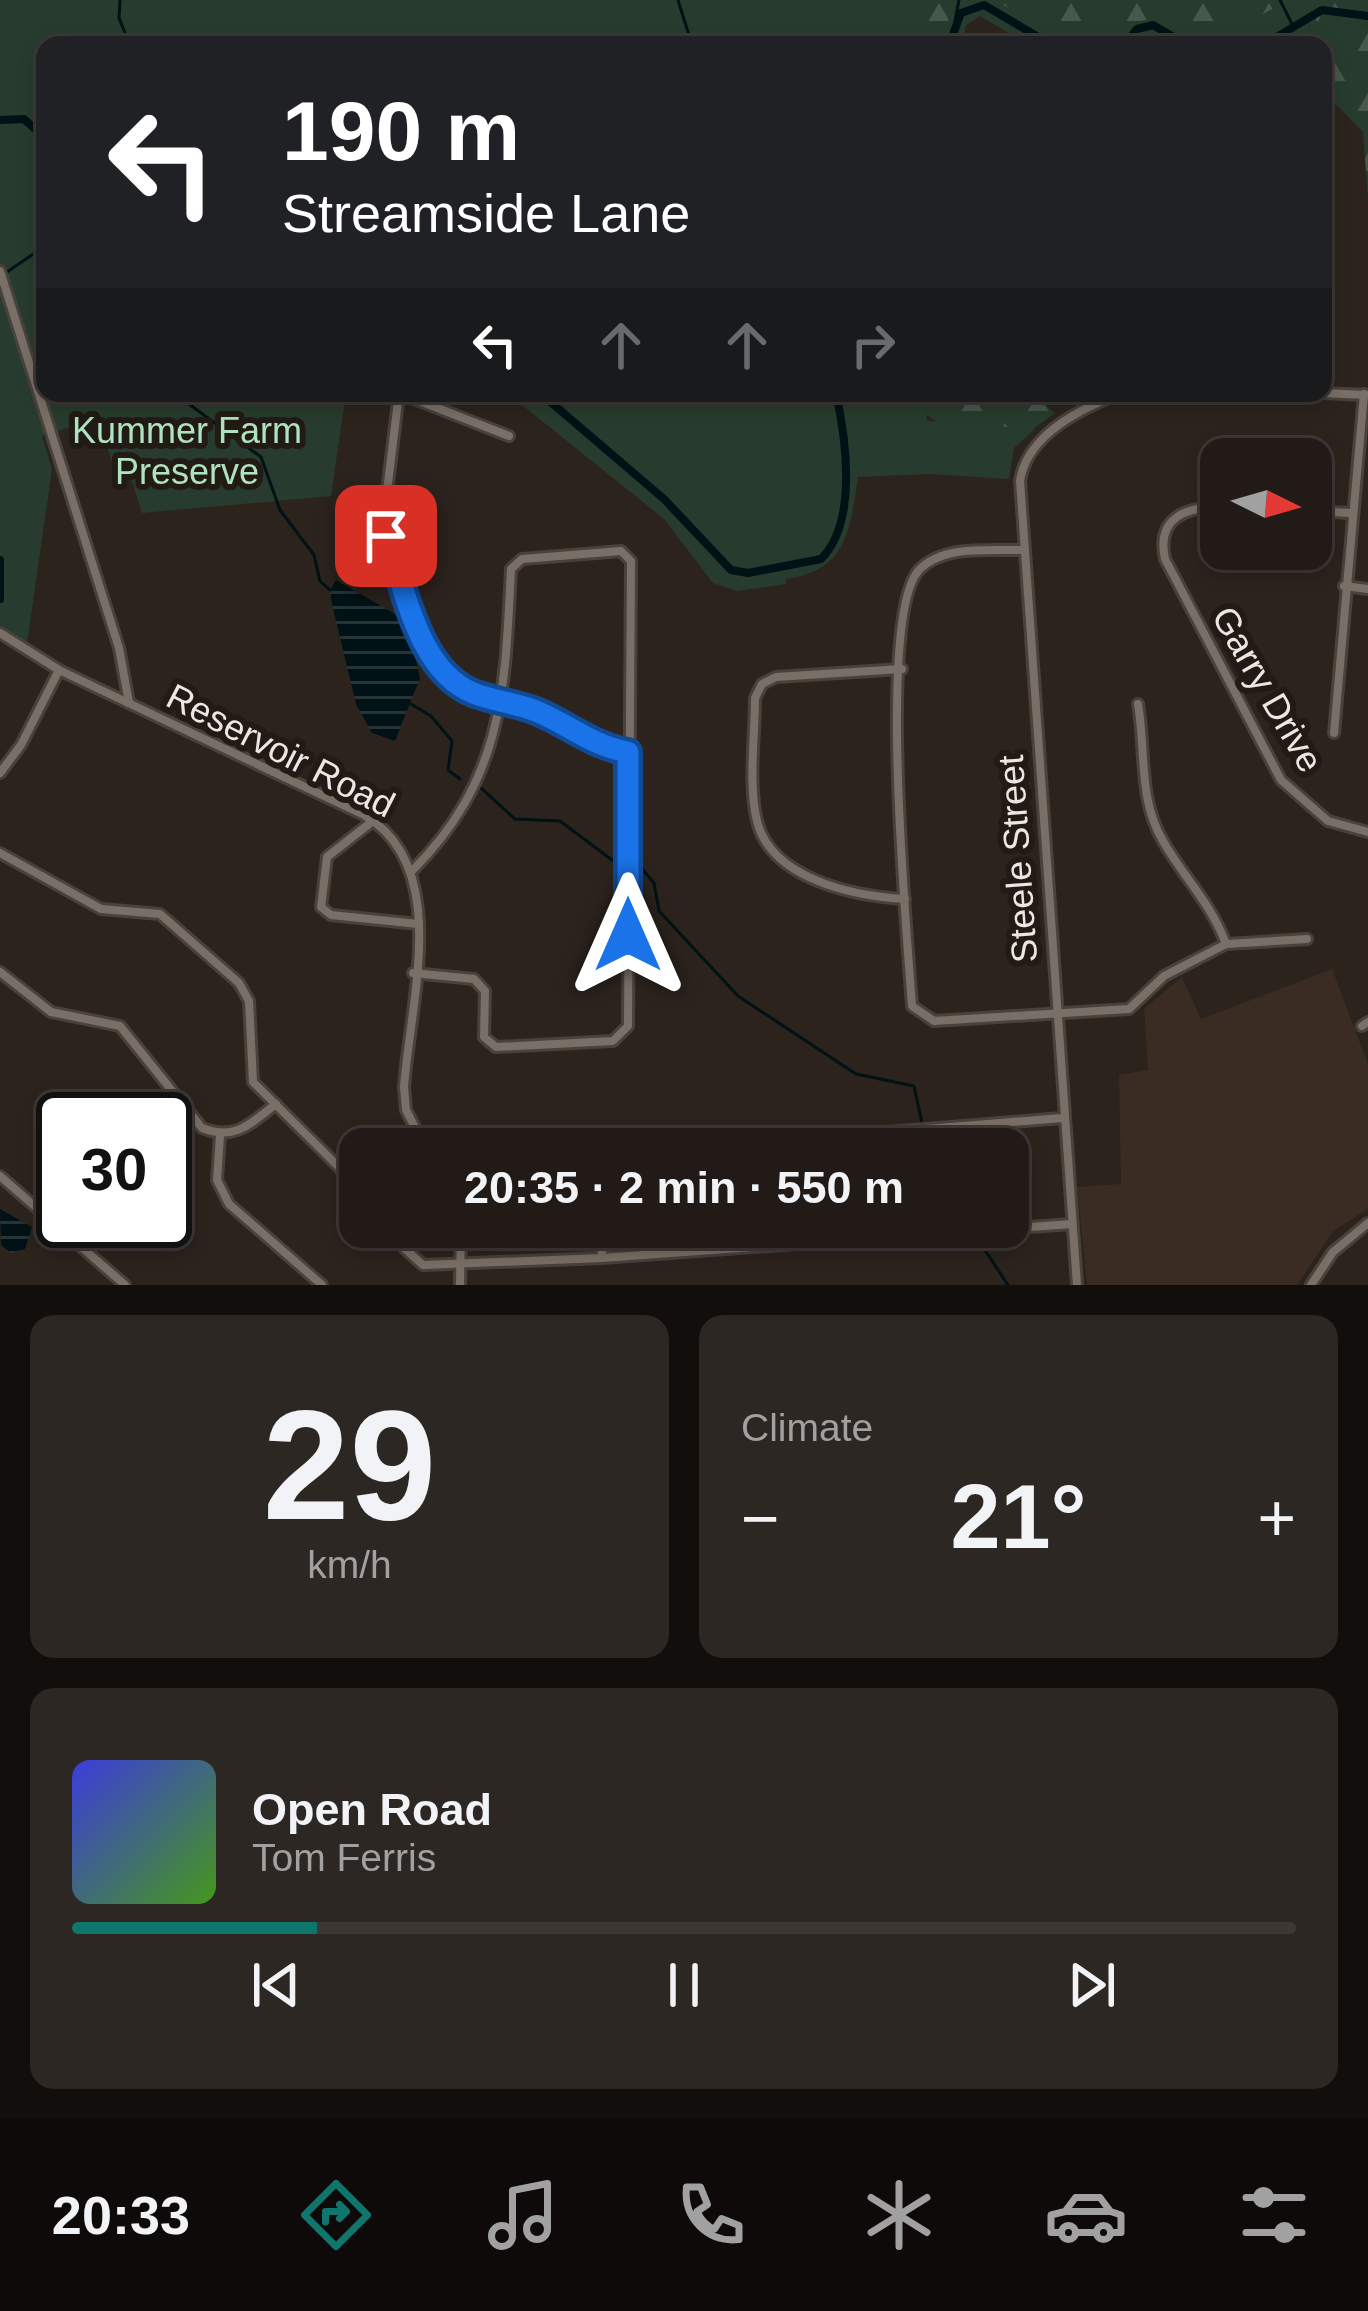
<!DOCTYPE html>
<meta charset="utf-8">
<style>
body{margin:0;font-family:Helvetica,sans-serif;background:#2d2723;color:#f1f3f6;height:100vh;display:flex;flex-direction:column;font-size:45px;white-space:nowrap}
*{box-sizing:border-box;margin:0}
p{font-size:39px;color:#a2a1a1}
.icon{flex:none;width:66px;height:66px;fill:none;stroke:currentColor;stroke-width:2;stroke-linecap:round;stroke-linejoin:round}
.map{position:relative;height:1285px;overflow:hidden}
.panel{display:flex;flex-direction:column;gap:30px;padding:30px;background:#120e0c;flex:1}
.panel>*{flex:none}
.banner{position:absolute;left:36px;top:36px;width:1296px;height:366px;border-radius:24px;box-shadow:0 6px 18px #0003,0 0 0 3px #3e3835;background:#202124;color:#fff;overflow:hidden}
.needle{width:78px;rotate:95deg}
.tools{position:absolute;left:1200px;top:438px;display:grid;gap:24px}
.tools a{display:grid;place-items:center;width:132px;height:132px;border-radius:24px;background:#211a16;box-shadow:0 6px 18px #0003,0 0 0 3px #3e3835;font-size:60px}
.speed{position:absolute;left:36px;top:1092px;display:flex;gap:24px;font-size:60px;font-weight:700;text-align:center}
.speed>*{display:grid;place-content:center;width:156px;height:156px;border-radius:50%;background:#211a16;box-shadow:0 6px 18px #0003,0 0 0 3px #3e3835;line-height:1}
.speed .limit{border:6px solid #111;border-radius:18px;background:#fff;color:#111}
.pin{position:absolute;display:grid;place-items:center;width:102px;height:102px;color:#fff;margin:-51px;border-radius:24px;box-shadow:0 6px 18px #0006}
.me{position:absolute;width:132px;margin:-66px;rotate:0deg;stroke-linejoin:round;filter:drop-shadow(0 0 9px #0008)}
.turn{display:flex;align-items:center;gap:42px;height:252px;padding:0 48px;font-size:54px}
.turn .icon{width:156px;height:156px;stroke-width:2.5}
.turn b{display:block;font-size:84px;line-height:102px}
.lanes{display:flex;align-items:center;height:114px;padding:0 48px;background:#0003;justify-content:center;gap:60px;direction:ltr}
.lanes .off{opacity:.35}
.big{font-size:90px;font-weight:700;line-height:1.1}
.panel .tile{flex:1;display:flex;flex-direction:column;justify-content:center;gap:18px;min-width:0;padding:0 42px;border-radius:24px;background:#2d2723}
.panel .dial{align-items:center;gap:0}
.dial b{font-size:156px;line-height:1}
.song{display:flex;align-items:center;gap:36px}
.cover{width:144px;height:144px;border-radius:18px;background:linear-gradient(135deg,hsl(240 70% 55%),hsl(100 70% 35%))}
.played{height:12px;border-radius:6px;background:linear-gradient(90deg,#0f766e 20%,#3e3835 20%)}
.keys{display:flex;justify-content:space-around;direction:ltr}
.heat{display:flex;justify-content:space-between;align-items:center;font-size:66px;direction:ltr}
.panel .tiles{flex:1;display:grid;gap:30px;grid-template-columns:1fr 1fr}
.tile:last-child{grid-column:span 2}
.trip{position:absolute;left:339px;top:1128px;width:690px;height:120px;border-radius:24px;background:#211a16;box-shadow:0 6px 18px #0003,0 0 0 3px #3e3835;font-weight:700;line-height:120px;text-align:center}
.tab-bar{display:flex;height:192px;justify-content:space-around;align-items:center;background:#0d0a09;color:#a2a1a1}
.tab-bar .icon{width:84px;height:84px}
.tab-bar .on{color:#0f766e}
.tab-bar b{font-size:54px;color:#f1f3f6}
.map>svg:first-child{display:block}
.built{fill:#3a2c22}
.grass{fill:url(#grass-tufts)}
.forest{fill:url(#forest-firs)}
.green{fill:#273c2e}
.water{fill:url(#water-rules)}
.lines{fill:none;stroke-linecap:round;stroke-linejoin:round}
.stream{stroke:#001215;stroke-width:3}
.canal{stroke:#001215;stroke-width:8}
.minor-casing{stroke:#48413c;stroke-width:14}
.minor{stroke:#796f67;stroke-width:8}
.route-casing{stroke:#114b97;stroke-width:30}
.route{stroke:#1a73e8;stroke-width:21}
.labels{text-anchor:middle;stroke-width:12;stroke-linejoin:round;paint-order:stroke}
.park-label{font-size:36px;fill:#afe2bf;stroke:#221a14}
.street-label{font-size:36px;fill:#ede7e3;stroke:#221a14}
</style>
<div class="map">
<svg width="1368" height="1285" viewBox="0 0 1368 1285">
<defs>
<pattern id="grass-tufts" width="24" height="20" patternUnits="userSpaceOnUse" patternTransform="scale(3)"><rect width="24" height="20" fill="#273c2e"/><path d="M3 7l-1-3M5 7V3M7 7l1-3M15 17l-1-3M17 17v-4M19 17l1-3" fill="none" stroke="#47584c"/></pattern>
<pattern id="forest-firs" width="22" height="20" patternUnits="userSpaceOnUse" patternTransform="scale(3)"><rect width="22" height="20" fill="#273c2e"/><path d="M5 1l3.5 6h-7zM16 11l3.5 6h-7z" fill="#47584c"/></pattern>
<pattern id="water-rules" width="6" height="5" patternUnits="userSpaceOnUse" patternTransform="scale(3)"><rect width="6" height="5" fill="#001215"/><path d="M0 2.5h6" fill="none" stroke="#263437"/></pattern>
</defs>
<rect width="100%" height="100%" fill="#2c231d"/>
<polygon class="built" points="1332,969 1368,1064 1368,1209 1333,1231 1297,1285 1087,1285 1077,1187 1121,1184 1119,1075 1148,1070 1144,1009 1182,977 1201,1019"/>
<polygon class="grass" points="1332,8 1368,12 1368,25 1329,22 1302,38 1254,45"/>
<g class="forest">
<path d="M0,0H1368V12C1288,1 1242,85 1165,25C1085,64 1057,46 987,2L947,45H45Z"/>
<polygon points="1329,22 1368,25 1368,198 1363,132 1338,106 1323,100 1323,45 1288,45"/>
<polygon points="851,393 1030,393 1055,413 1022,437 939,423 921,411"/>
</g>
<g class="green">
<polygon points="0,0 899,0 902,45 45,45 45,393 346,393 331,496 142,513 129,472 116,475 98,418 42,436 52,469 27,644 0,625"/>
<polygon points="967,0 996,0 1065,45 1029,45 980,16 966,25 962,45 943,45 949,16"/>
<polygon points="1286,2 1305,38 1292,45 1242,45 1234,29"/>
<polygon points="1152,18 1170,22 1198,45 1169,45 1154,37 1138,45 1118,45 1134,23"/>
<path d="M507,393H925L927,421L1035,429L1014,448L1009,479L929,474L858,477C850,530 847,571 786,579V584L737,591L713,583L664,519Z"/>
</g>
<g class="water">
<polygon points="336,580 407,621 420,678 395,741 372,733 356,704 332,604 330,590"/>
<polygon points="0,1209 32,1227 25,1249 11,1253 1,1245"/>
</g>
<g class="lines">
<g class="stream">
<polyline points="120,0 119,18 130,45"/>
<polyline points="678,0 692,45"/>
<polyline points="1280,0 1292,24"/>
<polyline points="955,21 959,0"/>
<polyline points="7,272 45,246"/>
<polyline points="174,393 261,457 280,510 314,555 320,581 330,590"/>
<polyline points="411,704 431,716 452,741 448,770 460,779"/>
<polyline points="481,788 515,819 560,821 612,860"/>
<polyline points="637,863 654,883 659,911 738,996 856,1074 914,1086 922,1123"/>
<polyline points="926,1139 928,1149"/>
<polyline points="977,1238 1008,1285"/>
</g>
<g class="canal">
<polyline points="949,45 961,13 984,5 1052,45"/>
<polyline points="1124,45 1137,29 1153,25 1187,45"/>
<polyline points="1263,45 1322,10 1368,16"/>
<polyline points="0,120 24,119 45,138"/>
<path d="M540,393L664,499L731,570L748,573L821,559C858,522 846,439 836,393"/>
<polyline points="0,560 0,599"/>
</g>
<g class="minor-casing">
<g id="minor">
<polyline points="0,271 119,648 129,703"/>
<polyline points="399,393 384,516 387,536 428,650 447,677 471,692 535,711 602,748 628,752"/>
<polyline points="399,393 509,436"/>
<polyline points="1323,393 1367,395"/>
<path d="M1221,508C1186,506 1156,518 1165,559L1281,780L1328,821L1368,832"/>
<polyline points="1311,511 1351,513"/>
<path d="M1024,550C991,551 944,544 919,570C877,616 907,932 912,1006L934,1021L1129,1009L1164,976L1226,944L1307,939"/>
<polyline points="1344,586 1368,589"/>
<path d="M0,633L59,670L364,815C452,866 410,1002 404,1087L406,1110L426,1149"/>
<path d="M902,669L776,677L762,684L755,698C755,737 748,784 757,821C771,879 853,896 905,899"/>
<path d="M1138,704C1146,750 1138,799 1163,841C1184,878 1211,903 1226,944"/>
<polyline points="1334,733 1364,394"/>
<polyline points="0,773 21,745 59,670"/>
<polyline points="374,820 327,857 321,907 331,915 418,924"/>
<polyline points="0,853 101,909 160,914 239,983 249,1001 253,1082 360,1188"/>
<path d="M0,972L51,1012L120,1026L202,1128C235,1141 250,1124 276,1104"/>
<path d="M413,973L474,979L485,991L484,1037L496,1047L613,1041L628,1026L631,561L621,551L522,559L511,569C505,689 504,778 413,870"/>
<polyline points="1362,1026 1368,1022"/>
<polyline points="220,1135 217,1180 229,1204 322,1285"/>
<polyline points="802,1139 1062,1118"/>
<polyline points="629,1149 790,1139"/>
<polyline points="0,1176 125,1285"/>
<polyline points="393,1227 404,1248 423,1265 602,1258 1072,1224"/>
<polyline points="601,1227 602,1258"/>
<polyline points="460,1285 461,1227"/>
<path d="M1077,1285L1020,481C1027,435 1081,408 1122,393"/>
<polyline points="1311,1285 1333,1252 1368,1223"/>
</g>
</g>
<use href="#minor" class="minor"/>
</g>
<g class="lines">
<g class="route-casing">
<path id="route" d="M386,536C405,587 417,670 473,693C493,701 516,703 536,711C568,724 592,746 628,752V935"/>
</g>
<use href="#route" class="route"/>
</g>
<g class="labels">
<g class="park-label">
<text x="187" y="443">Kummer Farm<tspan x="187" dy="41">Preserve</tspan></text>
</g>
<g class="street-label">
<text transform="translate(1268 689) rotate(60)" y="13">Garry Drive</text>
<text transform="translate(281 750) rotate(27)" y="13">Reservoir Road</text>
<text transform="translate(1017 859) rotate(-94)" y="13">Steele Street</text>
</g>
</g>
</svg>
<div class="tools">
<a><svg class="needle" viewBox="-14 -14 28 28"><path d="M0-13l5 13h-10z" fill="#e53935"/><path d="M0 13l5-13h-10z" fill="#a2a1a1"/></svg></a>
</div>
<div class="speed"><div class="limit">30</div></div>
<div class="pin" style="left:386px;top:536px;background:#d93025"><svg class="icon" aria-label="arrive" viewBox="0 0 24 24"><path d="M6 21V4h12l-3 4 3 4H6"/></svg></div>
<svg class="me" style="left:628px;top:935px" viewBox="-20 -20 40 40"><path d="M0-17L14 15 0 8-14 15z" fill="#1a73e8" stroke="#fff" stroke-width="4"/></svg>
<div class="trip">20:35 · 2 min · 550 m</div>
<div class="banner">
<div class="turn"><svg class="icon" aria-label="left" viewBox="0 0 24 24"><path d="M17 20v-9H6M10 6l-5 5 5 5"/></svg><div><b>190 m</b>Streamside Lane</div></div>
<div class="lanes"><svg class="icon" aria-label="left" viewBox="0 0 24 24"><path d="M17 20v-9H6M10 6l-5 5 5 5"/></svg><svg class="icon off" aria-label="ahead" viewBox="0 0 24 24"><path d="M12 20V5M6 11l6-6 6 6"/></svg><svg class="icon off" aria-label="ahead" viewBox="0 0 24 24"><path d="M12 20V5M6 11l6-6 6 6"/></svg><svg class="icon off" aria-label="right" viewBox="0 0 24 24"><path d="M7 20v-9h11M14 6l5 5-5 5"/></svg></div>
</div>
</div>
<section class="panel">
<div class="tiles">
<div class="tile dial"><b>29</b><p>km/h</p></div>
<div class="tile"><p>Climate</p>
<div class="heat"><a>−</a><b class="big">21°</b><a>+</a></div>
</div>
<div class="tile">
<div class="song"><i class="cover"></i><div><b>Open Road</b><p>Tom Ferris</p></div></div>
<div class="played"></div>
<div class="keys"><svg class="icon" aria-label="previous" viewBox="0 0 24 24"><path d="M18 5L8 12l10 7zM5 5v14"/></svg><svg class="icon" aria-label="pause" viewBox="0 0 24 24"><path d="M8 5v14M16 5v14"/></svg><svg class="icon" aria-label="next" viewBox="0 0 24 24"><path d="M6 5l10 7-10 7zM19 5v14"/></svg></div>
</div>
</div>
</section>
<nav class="tab-bar">
<b>20:33</b>
<svg class="icon on" aria-label="directions" viewBox="0 0 24 24"><path d="M12 3l9 9-9 9-9-9zM9 14v-3h6M13 9l2 2-2 2"/></svg>
<svg class="icon" aria-label="music" viewBox="0 0 24 24"><path d="M9 18V5l10-2v13"/><circle cx="6" cy="18" r="3"/><circle cx="16" cy="16" r="3"/></svg>
<svg class="icon" aria-label="phone" viewBox="0 0 24 24"><path d="M5 4h4l2 5-3 2q2 4 5 5l2-3 5 2v4C11 20 4 13 5 4z"/></svg>
<svg class="icon" aria-label="climate" viewBox="0 0 24 24"><path d="M12 3v18M4 7l16 10M4 17L20 7"/></svg>
<svg class="icon" aria-label="car" viewBox="0 0 24 24"><path d="M5 17H2v-5l4-1 3-4h7l3 4 3 1v5h-3M9 17h6M6 11h13"/><circle cx="7" cy="17" r="2"/><circle cx="17" cy="17" r="2"/></svg>
<svg class="icon" aria-label="filters" viewBox="0 0 24 24"><path d="M4 7h16M4 17h16"/><circle cx="9" cy="7" r="2"/><circle cx="15" cy="17" r="2"/></svg>
</nav>
